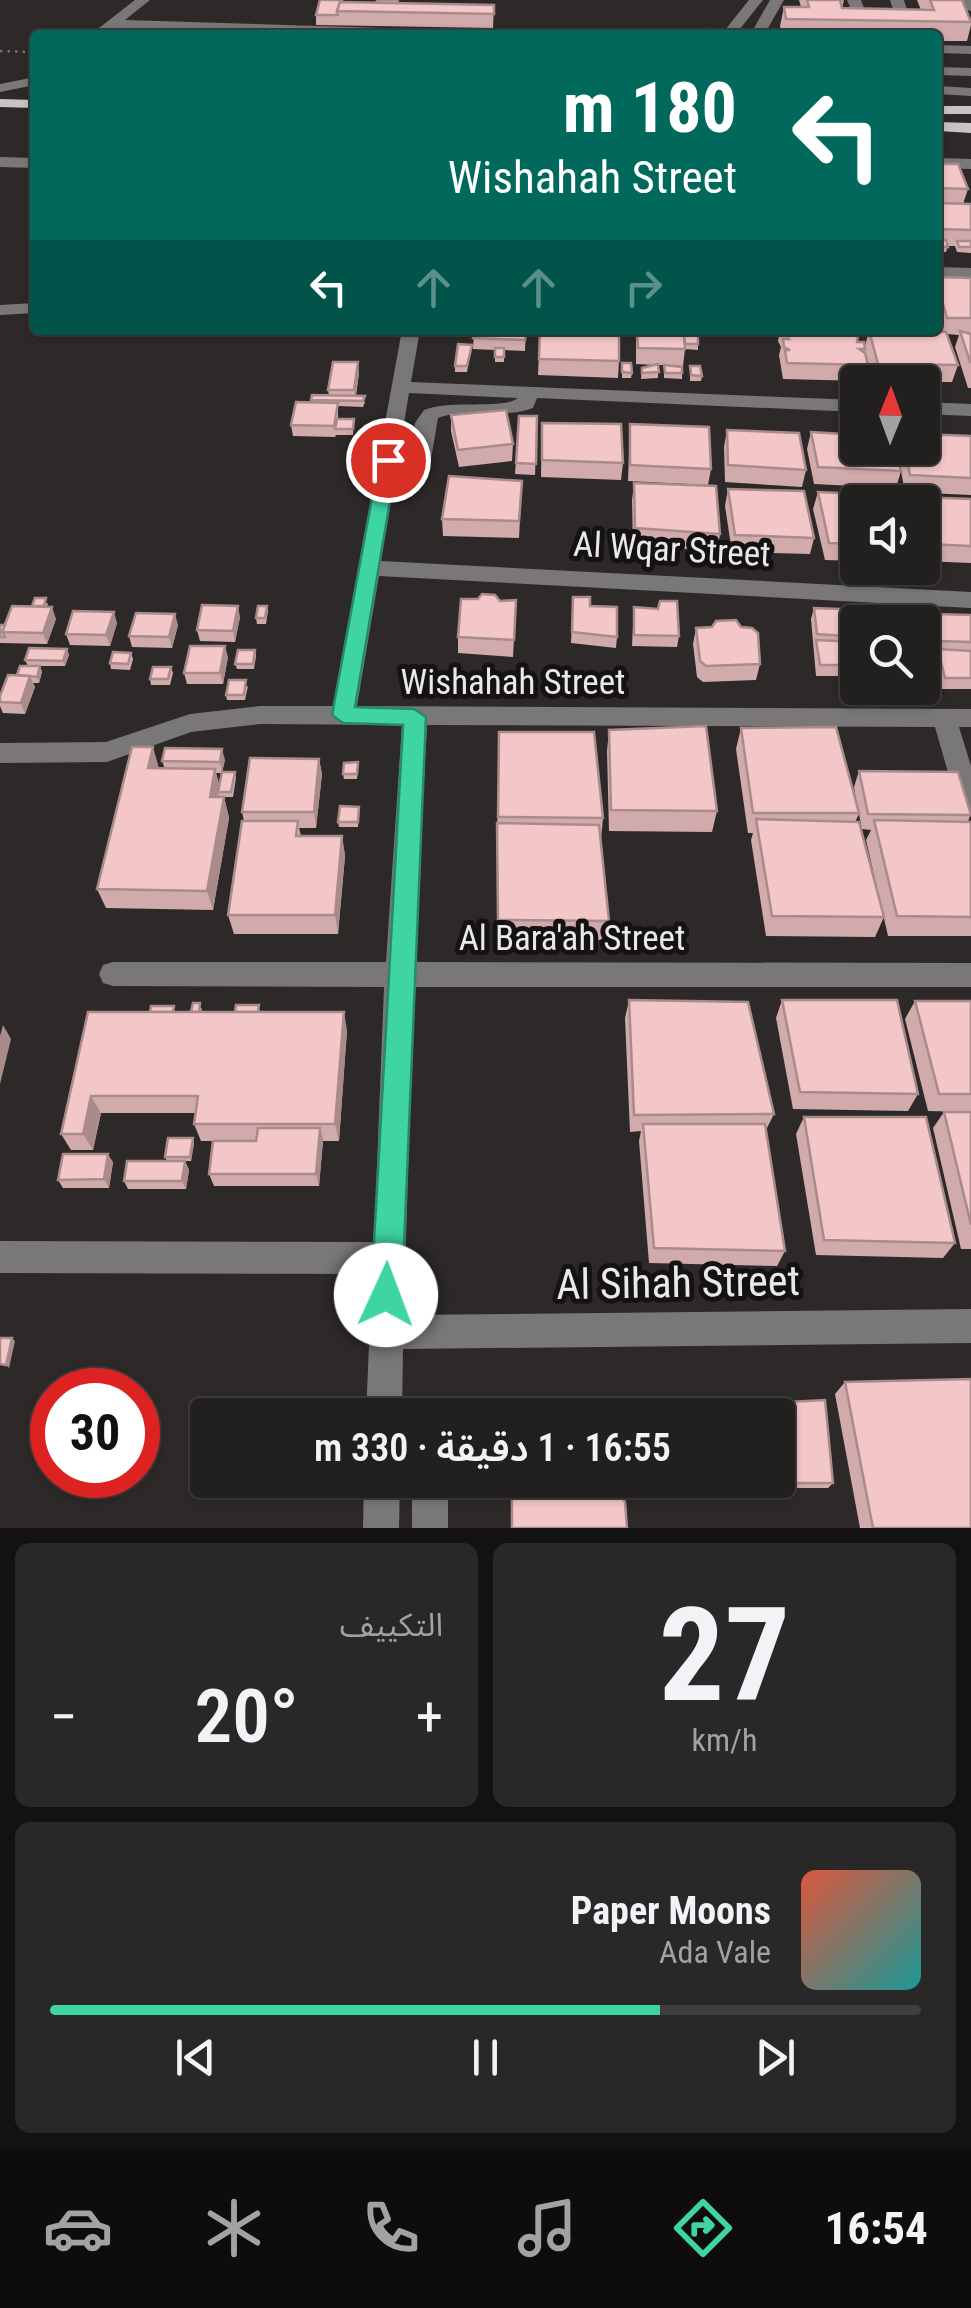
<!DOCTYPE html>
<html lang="ar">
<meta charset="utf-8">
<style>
body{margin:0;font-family:"Roboto Condensed","Noto Sans Arabic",sans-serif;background:#2a2728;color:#f1f3f6;direction:rtl;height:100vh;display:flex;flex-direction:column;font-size:38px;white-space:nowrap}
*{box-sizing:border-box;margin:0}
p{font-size:32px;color:#a2a2a4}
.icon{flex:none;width:55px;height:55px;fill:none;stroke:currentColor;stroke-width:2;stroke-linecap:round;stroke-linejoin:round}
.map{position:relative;height:1528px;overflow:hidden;direction:ltr}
.side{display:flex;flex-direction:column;gap:15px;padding:15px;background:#131111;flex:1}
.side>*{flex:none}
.banner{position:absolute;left:30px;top:30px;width:912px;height:305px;border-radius:10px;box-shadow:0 2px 8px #0004,0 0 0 2px #3f3d3d;direction:rtl;background:#00695c;color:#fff;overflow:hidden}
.needle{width:65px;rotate:1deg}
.buttons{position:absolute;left:840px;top:365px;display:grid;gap:20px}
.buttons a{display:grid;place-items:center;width:100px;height:100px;border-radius:10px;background:#221f1f;box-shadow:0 2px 8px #0004,0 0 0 2px #3f3d3d;font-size:50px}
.speed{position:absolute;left:30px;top:1368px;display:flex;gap:20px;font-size:50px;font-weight:700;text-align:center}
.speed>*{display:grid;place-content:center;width:130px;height:130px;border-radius:50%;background:#221f1f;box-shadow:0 2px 8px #0004,0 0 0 2px #3f3d3d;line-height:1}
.speed .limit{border:15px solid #d22;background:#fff;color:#111}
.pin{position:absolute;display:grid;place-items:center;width:85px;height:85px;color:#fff;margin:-42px;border:5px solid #fff;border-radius:50%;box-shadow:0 2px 10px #0007}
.me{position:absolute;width:110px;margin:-55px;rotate:2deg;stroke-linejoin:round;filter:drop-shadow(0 0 8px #0008)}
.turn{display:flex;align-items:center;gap:35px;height:210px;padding:0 40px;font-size:45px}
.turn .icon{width:130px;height:130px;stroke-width:2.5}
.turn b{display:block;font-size:70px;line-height:85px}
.lanes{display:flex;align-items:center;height:95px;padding:0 40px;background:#0003;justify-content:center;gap:50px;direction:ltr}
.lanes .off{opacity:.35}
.big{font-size:75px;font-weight:600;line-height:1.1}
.side .tile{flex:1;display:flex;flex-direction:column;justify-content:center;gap:15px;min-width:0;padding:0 35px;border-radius:15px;background:#2a2728}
.side .dial{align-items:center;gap:0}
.dial b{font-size:130px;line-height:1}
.song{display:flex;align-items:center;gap:30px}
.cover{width:120px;height:120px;border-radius:15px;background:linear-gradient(135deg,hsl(10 70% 55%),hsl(180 70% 35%))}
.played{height:10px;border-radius:5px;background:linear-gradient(90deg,#3ed4a3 70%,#3f3d3d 70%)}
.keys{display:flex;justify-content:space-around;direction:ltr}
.heat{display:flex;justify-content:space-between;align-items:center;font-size:55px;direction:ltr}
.side .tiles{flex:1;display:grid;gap:15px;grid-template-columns:1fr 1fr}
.tile:last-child{grid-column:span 2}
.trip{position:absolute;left:190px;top:1398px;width:605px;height:100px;border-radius:10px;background:#221f1f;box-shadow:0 2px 8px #0004,0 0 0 2px #3f3d3d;font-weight:600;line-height:100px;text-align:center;direction:rtl}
.tabs{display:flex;height:160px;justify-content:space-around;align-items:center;background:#0e0c0c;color:#a2a2a4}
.tabs .icon{width:70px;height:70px}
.tabs .current{color:#3ed4a3}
.tabs b{font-size:45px;color:#f1f3f6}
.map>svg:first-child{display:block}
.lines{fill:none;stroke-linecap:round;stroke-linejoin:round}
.path{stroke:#757272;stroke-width:2.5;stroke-dasharray:2.5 5;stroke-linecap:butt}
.minor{fill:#797777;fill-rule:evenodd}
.major{fill:#c9c4c4;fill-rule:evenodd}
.wall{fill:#d1aaab;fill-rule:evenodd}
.shaded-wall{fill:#aa8b8b}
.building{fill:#f3c6c7;stroke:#aa8b8b;stroke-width:2.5}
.route{fill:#3ed4a3;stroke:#288a6a;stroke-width:2.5}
.labels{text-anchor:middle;stroke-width:10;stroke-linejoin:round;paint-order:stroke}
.street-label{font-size:35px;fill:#ebe8e8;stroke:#141212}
.near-street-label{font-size:42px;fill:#ebe8e8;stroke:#141212}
</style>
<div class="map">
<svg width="971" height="1528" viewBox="0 0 971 1528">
<rect width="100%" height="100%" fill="#2d2929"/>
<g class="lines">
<g class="path">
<polyline points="702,35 713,25"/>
<polyline points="0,51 35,52"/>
</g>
<g class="minor">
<polygon points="135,0 150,0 125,20 480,31 487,35 115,28 106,35 90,35"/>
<polygon points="749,0 763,0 735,35 721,35"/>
<polygon points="770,0 784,0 764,35 750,35"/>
<polygon points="847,0 861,0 868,19 897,21 890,0 904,0 911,23 900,29 858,26"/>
<polygon points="961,0 971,0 971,11 966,10"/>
<polygon points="938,45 971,46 971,54 938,53"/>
<polygon points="938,67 971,68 971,76 938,75"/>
<polygon points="35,77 35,85 0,92 0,84"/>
<polygon points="938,86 971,88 971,96 938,94"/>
<polygon points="0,157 35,158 35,168 0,167"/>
<polygon points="938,158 971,159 971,169 938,168"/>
<polygon points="938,267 971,268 971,278 938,277"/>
<polygon points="35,303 35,313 0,315 0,305"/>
<path d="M402,330H420L411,382L858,400V412L537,398L533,408C501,420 468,406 438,418L430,465L420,471L410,465L415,423L424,410C451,399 503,410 518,398L409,393L381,561L971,592V608L379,576L357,706L971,709V727H959L971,766V817L962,814L958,807L935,727L427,725L414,962L971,963V987H413L404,1315L971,1309V1343L403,1349L402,1415H366L372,1274L0,1273V1241L374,1242L384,987L113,986L103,983L99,974L103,965L113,962H386L402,725L260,724L191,732L107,762L0,763V743L106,742L190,714L260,706H333Z"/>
<polygon points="922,402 971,404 971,416 922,414"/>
<polygon points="364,1480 400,1480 399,1528 363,1528"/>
<rect x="412" y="1480" width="36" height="48"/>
</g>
<g class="major">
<polygon points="0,99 35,100 35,108 0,107"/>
<rect x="938" y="106" width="33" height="8"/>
<polygon points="938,122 971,123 971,133 938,131"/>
</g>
</g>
<g class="wall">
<polygon points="320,0 377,3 398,0 399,3 494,5 493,28 316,25 316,15"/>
<polygon points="799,0 844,0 842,8 921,10 917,0 962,0 971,20 971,25 967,41 938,41 938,35 782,35 780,26 784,7 801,7"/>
<polygon points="938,164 968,189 963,204 971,204 971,253 957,252 955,246 948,246 946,252 938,252"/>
<polygon points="938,277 971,278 971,388 968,388 955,347 959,335 947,334 958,365 952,382 932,382 930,389 922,389 922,382 873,380 865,350 868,365 863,381 783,379 779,355 781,347 778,341 780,330 859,330 857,342 865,346 869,330 941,331 938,319"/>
<polygon points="474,330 526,330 525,351 504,350 504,362 495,362 495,350 473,349"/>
<polygon points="540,330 619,361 618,378 538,375"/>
<polygon points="636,330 684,330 684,335 698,344 698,350 685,349 683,366 669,365 682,373 682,379 664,378 664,365 658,365 658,378 641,379 642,368 654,365 636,364"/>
<polygon points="472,345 467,372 455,372 455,366"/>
<polygon points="622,363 632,373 631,378 622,378"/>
<polygon points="690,366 702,376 701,381 690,381"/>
<polygon points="359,373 356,396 365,402 363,407 338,406 338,419 354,419 353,435 336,435 335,437 293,436 291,425 312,403 312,395 329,395 328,390"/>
<polygon points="451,415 513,444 512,461 459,467 451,431"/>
<polygon points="519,416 537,416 535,475 515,474"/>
<polygon points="542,423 623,463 621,480 541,477"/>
<polygon points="630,424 711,469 708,485 628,481"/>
<polygon points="727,430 806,470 802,487 725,482 724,447"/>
<polygon points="811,432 901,471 898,448 922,448 971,436 971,495 905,492 901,471 896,488 814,484 807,449"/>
<polygon points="522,481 519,538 443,536 442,519"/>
<polygon points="634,484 720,534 717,551 633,545 632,500"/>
<polygon points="728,489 814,538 810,554 732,552 725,506"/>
<polygon points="818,492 858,502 858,561 825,560 813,509"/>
<polygon points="916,497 971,499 971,563 922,561 922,502 915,502"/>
<polygon points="573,597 590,606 617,637 616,648 571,643"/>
<polygon points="516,600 513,657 458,653 458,637 500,601"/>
<polygon points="48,603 47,607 56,619 47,644 0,643 0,625 5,625 33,607"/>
<polygon points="267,606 268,611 266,624 257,624 256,618"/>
<polygon points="634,607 679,636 677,647 632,646"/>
<polygon points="814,608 858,622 858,676 816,676 811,619"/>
<polygon points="873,609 921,611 924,638 922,643 922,622 870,622"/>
<polygon points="934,614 971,615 971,689 940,689 934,660 937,652 935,652 930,625"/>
<polygon points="240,617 235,642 200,641 197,630"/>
<polygon points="117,623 110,646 70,645 66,634"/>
<polygon points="178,625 172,648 132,647 129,636"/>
<polygon points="696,628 760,664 756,680 703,682 697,677 693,644"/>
<polygon points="922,644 931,671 927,682 922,682"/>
<polygon points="67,649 69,655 65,666 28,666 25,660"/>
<polygon points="255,650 256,656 254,669 237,669 235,664"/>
<polygon points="131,653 133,659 130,670 111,669 110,663"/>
<polygon points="228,657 223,684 187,684 184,673"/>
<polygon points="40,666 42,672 39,683 33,683 35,687 25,714 3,713 0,706 0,696 17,675"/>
<polygon points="171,667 173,673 170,685 151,685 150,679"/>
<polygon points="248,686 245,700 227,700 226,695"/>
<polygon points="741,728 858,812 854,787 859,771 971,812 968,822 971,822 971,936 888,936 866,840 871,830 862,829 859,814 855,822 884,917 875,937 766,936 751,840 753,833 748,833 736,749"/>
<polygon points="609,730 717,811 712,832 609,831 607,751"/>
<polygon points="499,732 603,818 601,839 609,921 607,940 497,939 497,843"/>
<polygon points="319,759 322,774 316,828 299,828 301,836 342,836 345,856 338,934 234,934 228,915 244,821 242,812"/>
<path d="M225,760L222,772H235L236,778L233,797H224L229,818L213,910L106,908L97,889L159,769H165L162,761ZM216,773H222L219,785Z"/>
<polygon points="358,768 357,779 344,779 343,774"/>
<polygon points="359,812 358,827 339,827 338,822"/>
<polygon points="629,1000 774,1114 766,1130 785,1251 777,1266 649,1263 639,1141 641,1131 630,1132 625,1018"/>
<polygon points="782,1000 918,1094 908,1111 793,1109 776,1018"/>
<polygon points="915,1001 971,1001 971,1112 928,1111 905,1019"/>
<polygon points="202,1008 201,1012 260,1010 260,1012 347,1030 339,1141 323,1141 319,1186 214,1186 209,1174 256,1141 201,1141 194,1124 196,1113 101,1113 93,1150 71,1150 61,1134 150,1012 191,1012"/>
<polygon points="944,1112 971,1112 971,1249 961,1249 933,1128"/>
<polygon points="804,1117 955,1243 943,1258 816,1255 796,1134"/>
<polygon points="194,1143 191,1161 167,1161 165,1157"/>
<polygon points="185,1161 189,1170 186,1189 128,1189 124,1181"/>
<polygon points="113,1162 109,1188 63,1188 58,1180"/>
<polygon points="845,1382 971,1528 860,1528 835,1394"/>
<polygon points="770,1403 833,1483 828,1488 779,1488 778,1480 778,1415 766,1415 765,1409"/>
</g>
<g class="shaded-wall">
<polygon points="358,362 359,373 355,401 354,390"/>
<polygon points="238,606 240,617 235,642 233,631"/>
<polygon points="52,607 56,619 47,644 43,633"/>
<polygon points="114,612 117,623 110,646 106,635"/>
<polygon points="175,614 178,625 172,648 169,637"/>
<polygon points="225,646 228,657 223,684 220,673"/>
<polygon points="67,649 69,655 65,666 63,661"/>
<polygon points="40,666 42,672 39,683 37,677"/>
<polygon points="30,676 35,687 25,714 21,703"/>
<polygon points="153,747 159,768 148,768"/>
<polygon points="222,749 225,760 222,773 220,762"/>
<polygon points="319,759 322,774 316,828 314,812"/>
<polygon points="215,769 221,790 218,792 219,797 210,797"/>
<polygon points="224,797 229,818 213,910 207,891"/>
<polygon points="342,836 345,856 338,934 335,915"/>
<polygon points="344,1012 347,1030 339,1141 335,1124"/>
<polygon points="3,1025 11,1039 0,1084 0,1036"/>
<polygon points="91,1096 101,1113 93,1150 83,1134"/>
<polygon points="320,1128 323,1140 319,1186 316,1174"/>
<polygon points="193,1138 194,1143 191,1161 190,1157"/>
<polygon points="108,1154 113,1162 109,1188 104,1179"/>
<polygon points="185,1161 189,1170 186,1189 182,1181"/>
<polygon points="12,1338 15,1341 9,1368 6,1365"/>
</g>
<g class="building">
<polygon points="320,0 342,0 340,2 337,11 338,15 316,15"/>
<polygon points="377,0 398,0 397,3 377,3"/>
<polygon points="807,0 844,0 840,0 842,8 934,10 930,0 962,0 971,22 786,19 784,7 809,7"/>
<polygon points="340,2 494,5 494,14 337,11"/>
<polygon points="938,164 958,164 968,189 938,188"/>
<polygon points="938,203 971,204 971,230 938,229"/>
<polygon points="938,240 946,240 948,247 938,246"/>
<polygon points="957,241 971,241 971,247 959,247"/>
<polygon points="938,277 971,278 971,318 947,318 938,286"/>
<polygon points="474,330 526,330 525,340 473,338"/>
<polygon points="540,330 619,330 619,361 539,359"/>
<polygon points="637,330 684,330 685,349 638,348"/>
<polygon points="784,330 859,330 857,342 864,342 865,349 859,349 865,353 868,365 787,363 785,350 790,350 784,347 783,339 789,339"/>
<polygon points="869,330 946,332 958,365 878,364"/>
<polygon points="960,331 971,334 971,362 970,362"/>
<polygon points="684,335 698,336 698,344 685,344"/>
<polygon points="458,344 472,345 467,366 455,366"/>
<rect x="495" y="348" width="9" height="9"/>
<polygon points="333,362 358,362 354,390 328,390"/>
<polygon points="622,363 631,363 632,373 622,372"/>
<polygon points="658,364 659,372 642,373 642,368"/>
<polygon points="664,365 682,367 682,373 665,373"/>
<polygon points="690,366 700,366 702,376 691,375"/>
<polygon points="911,376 930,376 932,383 913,382"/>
<polygon points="312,395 365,396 363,401 311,400"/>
<polygon points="296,402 338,403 334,426 291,425"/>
<polygon points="506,410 513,444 458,450 451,415"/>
<polygon points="519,416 537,416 536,464 516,463"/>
<polygon points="337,419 354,419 353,429 335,429"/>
<polygon points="542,423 621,424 623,463 542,460"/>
<polygon points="630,424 709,427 711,469 630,465"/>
<polygon points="727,430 799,433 806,470 728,465"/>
<polygon points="811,432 858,435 858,448 893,448 901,471 818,467"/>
<polygon points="922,434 971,436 971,478 910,475 905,448 922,448"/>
<polygon points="449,476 522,481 519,521 442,519"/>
<polygon points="634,483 716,486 720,534 635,528"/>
<polygon points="728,489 804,491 814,538 735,535"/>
<polygon points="818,492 901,496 903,502 858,502 858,544 829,543"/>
<polygon points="916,497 971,499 971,546 926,544 922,526 922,502 917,502"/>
<polygon points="482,594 495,595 500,601 516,600 514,640 458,637 461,599 478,599"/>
<polygon points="573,597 590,597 590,606 617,607 617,637 572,632"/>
<polygon points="35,598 46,598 44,606 32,606"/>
<polygon points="660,601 677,601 679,636 634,635 634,607 658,609"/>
<polygon points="202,605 238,606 233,631 197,630"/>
<polygon points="12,606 52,607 43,633 2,632"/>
<polygon points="258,606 267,606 265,618 256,618"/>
<polygon points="814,608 863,610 863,622 858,622 858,637 817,634"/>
<polygon points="873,609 921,611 924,638 922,638 922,622 875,622"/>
<polygon points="73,611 114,612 106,635 66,634"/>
<polygon points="136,613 175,614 169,637 129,636"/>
<polygon points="934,614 971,615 971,642 939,641"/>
<polygon points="736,620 741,627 752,628 758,633 760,664 706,666 700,661 696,628 712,627 716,621"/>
<polygon points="0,625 5,625 2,632 5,637 0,637"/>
<polygon points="816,640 858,642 858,665 820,665"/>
<polygon points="922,644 925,644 931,671 922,671"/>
<polygon points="190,646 225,646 220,673 184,673"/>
<polygon points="29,648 67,649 63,661 25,660"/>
<polygon points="938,649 971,651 971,678 945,678"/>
<polygon points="238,650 255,650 253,664 235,664"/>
<polygon points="113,652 131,653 128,664 110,663"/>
<polygon points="20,666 40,666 37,677 17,675"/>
<polygon points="153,667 171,667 168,679 150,679"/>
<polygon points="8,675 30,676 21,703 0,702 0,696"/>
<polygon points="229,680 246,680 244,695 226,695"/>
<polygon points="706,726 717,811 611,810 609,730"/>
<polygon points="836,727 859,813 753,813 741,728"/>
<polygon points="499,732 594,732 603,818 498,817"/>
<polygon points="132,747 153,747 148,768 215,769 210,797 224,797 207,891 97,889"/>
<polygon points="165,748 222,749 220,762 162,761"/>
<polygon points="250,758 319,759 314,812 242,812"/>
<polygon points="358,762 357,774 343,774 344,763"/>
<polygon points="859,771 958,772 971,815 868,814"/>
<polygon points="222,772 235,772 231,792 218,792"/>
<polygon points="340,806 359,807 358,822 338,822"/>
<polygon points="756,819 859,822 884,917 772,916"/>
<polygon points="874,820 971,822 971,917 897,916"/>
<polygon points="242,821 298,821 296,836 342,836 335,915 228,915"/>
<polygon points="497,823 599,825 609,921 498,920"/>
<polygon points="629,1000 748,1002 774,1114 634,1115"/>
<polygon points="782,1000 897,1000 918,1094 800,1092"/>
<polygon points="915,1001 971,1001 971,1094 939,1094"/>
<polygon points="193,1003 200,1003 199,1012 191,1012"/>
<polygon points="236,1005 259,1005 258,1012 235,1012"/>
<polygon points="151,1006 174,1006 173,1012 150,1012"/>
<polygon points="88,1012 344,1012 335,1124 194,1124 198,1096 91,1096 83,1134 61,1134"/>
<polygon points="944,1112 971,1112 971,1225"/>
<polygon points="804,1117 926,1117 955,1243 824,1240"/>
<polygon points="643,1124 765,1124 785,1251 654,1248"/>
<polygon points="258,1128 320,1128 316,1174 209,1174 213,1141 256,1141"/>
<polygon points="168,1138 193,1138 190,1157 165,1157"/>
<polygon points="63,1154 108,1154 104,1179 58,1180"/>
<polygon points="127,1161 185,1161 182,1181 124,1181"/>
<polygon points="0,1338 12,1338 6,1365 0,1364"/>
<polygon points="971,1379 971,1528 873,1528 845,1382"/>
<polygon points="825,1400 833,1483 783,1483 778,1449 778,1415 772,1415 770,1403"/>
<polygon points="512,1480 615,1481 625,1502 627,1528 512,1528"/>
</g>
<polygon class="route" points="388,454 397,460 355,707 414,709 426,717 402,1295 397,1305 386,1310 376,1305 371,1295 403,725 343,723 332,715 379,460"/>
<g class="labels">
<g class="street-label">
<text transform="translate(672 549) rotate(3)" y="12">Al Wqar Street</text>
<text x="513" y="694">Wishahah Street</text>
<text x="572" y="950">Al Bara'ah Street</text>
</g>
<g class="near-street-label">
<text transform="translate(678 1282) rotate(-1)" y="15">Al Sihah Street</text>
</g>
</g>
</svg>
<div class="buttons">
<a><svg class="needle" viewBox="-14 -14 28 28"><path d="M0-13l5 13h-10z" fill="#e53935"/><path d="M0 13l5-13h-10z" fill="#a2a2a4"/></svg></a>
<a><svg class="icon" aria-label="sound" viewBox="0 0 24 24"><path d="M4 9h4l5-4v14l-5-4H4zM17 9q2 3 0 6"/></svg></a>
<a><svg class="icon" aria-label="search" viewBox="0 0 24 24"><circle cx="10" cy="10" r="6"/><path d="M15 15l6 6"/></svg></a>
</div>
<div class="speed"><div class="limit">30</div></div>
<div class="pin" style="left:388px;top:460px;background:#d93025"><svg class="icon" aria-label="arrive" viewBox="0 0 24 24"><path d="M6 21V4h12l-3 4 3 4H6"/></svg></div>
<svg class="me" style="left:386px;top:1295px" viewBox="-20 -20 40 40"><circle r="19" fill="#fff"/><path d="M0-13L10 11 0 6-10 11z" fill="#3ed4a3"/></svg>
<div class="trip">16:55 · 1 دقيقة · 330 m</div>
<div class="banner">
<div class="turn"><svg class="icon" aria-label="left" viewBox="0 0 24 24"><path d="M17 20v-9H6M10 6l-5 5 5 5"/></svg><div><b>180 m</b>Wishahah Street</div></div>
<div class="lanes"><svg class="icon" aria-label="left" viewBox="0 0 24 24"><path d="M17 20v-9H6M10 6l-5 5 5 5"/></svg><svg class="icon off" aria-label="ahead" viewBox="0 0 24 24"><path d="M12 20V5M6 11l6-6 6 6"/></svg><svg class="icon off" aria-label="ahead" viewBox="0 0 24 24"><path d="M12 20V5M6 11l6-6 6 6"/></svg><svg class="icon off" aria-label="right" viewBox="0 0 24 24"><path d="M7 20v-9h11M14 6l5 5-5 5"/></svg></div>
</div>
</div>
<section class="side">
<div class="tiles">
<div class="tile dial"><b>27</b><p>km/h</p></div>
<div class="tile"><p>التكييف</p>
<div class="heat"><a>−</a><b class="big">20°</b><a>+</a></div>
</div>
<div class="tile">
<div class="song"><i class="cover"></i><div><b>Paper Moons</b><p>Ada Vale</p></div></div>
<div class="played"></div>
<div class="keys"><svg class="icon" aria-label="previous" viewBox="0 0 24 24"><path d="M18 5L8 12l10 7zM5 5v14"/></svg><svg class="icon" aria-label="pause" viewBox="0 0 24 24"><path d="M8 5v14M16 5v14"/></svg><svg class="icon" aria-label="next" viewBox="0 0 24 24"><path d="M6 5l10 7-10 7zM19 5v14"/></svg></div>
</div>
</div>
</section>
<nav class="tabs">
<b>16:54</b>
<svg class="icon current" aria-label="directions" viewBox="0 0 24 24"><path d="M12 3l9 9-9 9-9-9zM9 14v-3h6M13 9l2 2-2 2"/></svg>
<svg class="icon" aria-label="music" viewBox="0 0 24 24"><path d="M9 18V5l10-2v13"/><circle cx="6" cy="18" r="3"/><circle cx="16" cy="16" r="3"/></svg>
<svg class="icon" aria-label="phone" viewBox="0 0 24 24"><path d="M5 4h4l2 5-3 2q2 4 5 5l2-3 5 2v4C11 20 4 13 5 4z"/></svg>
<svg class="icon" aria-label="climate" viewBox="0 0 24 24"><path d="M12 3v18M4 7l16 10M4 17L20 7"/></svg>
<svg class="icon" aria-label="car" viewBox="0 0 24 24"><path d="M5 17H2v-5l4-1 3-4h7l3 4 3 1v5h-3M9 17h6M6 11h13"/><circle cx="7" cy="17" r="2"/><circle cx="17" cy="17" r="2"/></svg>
</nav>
